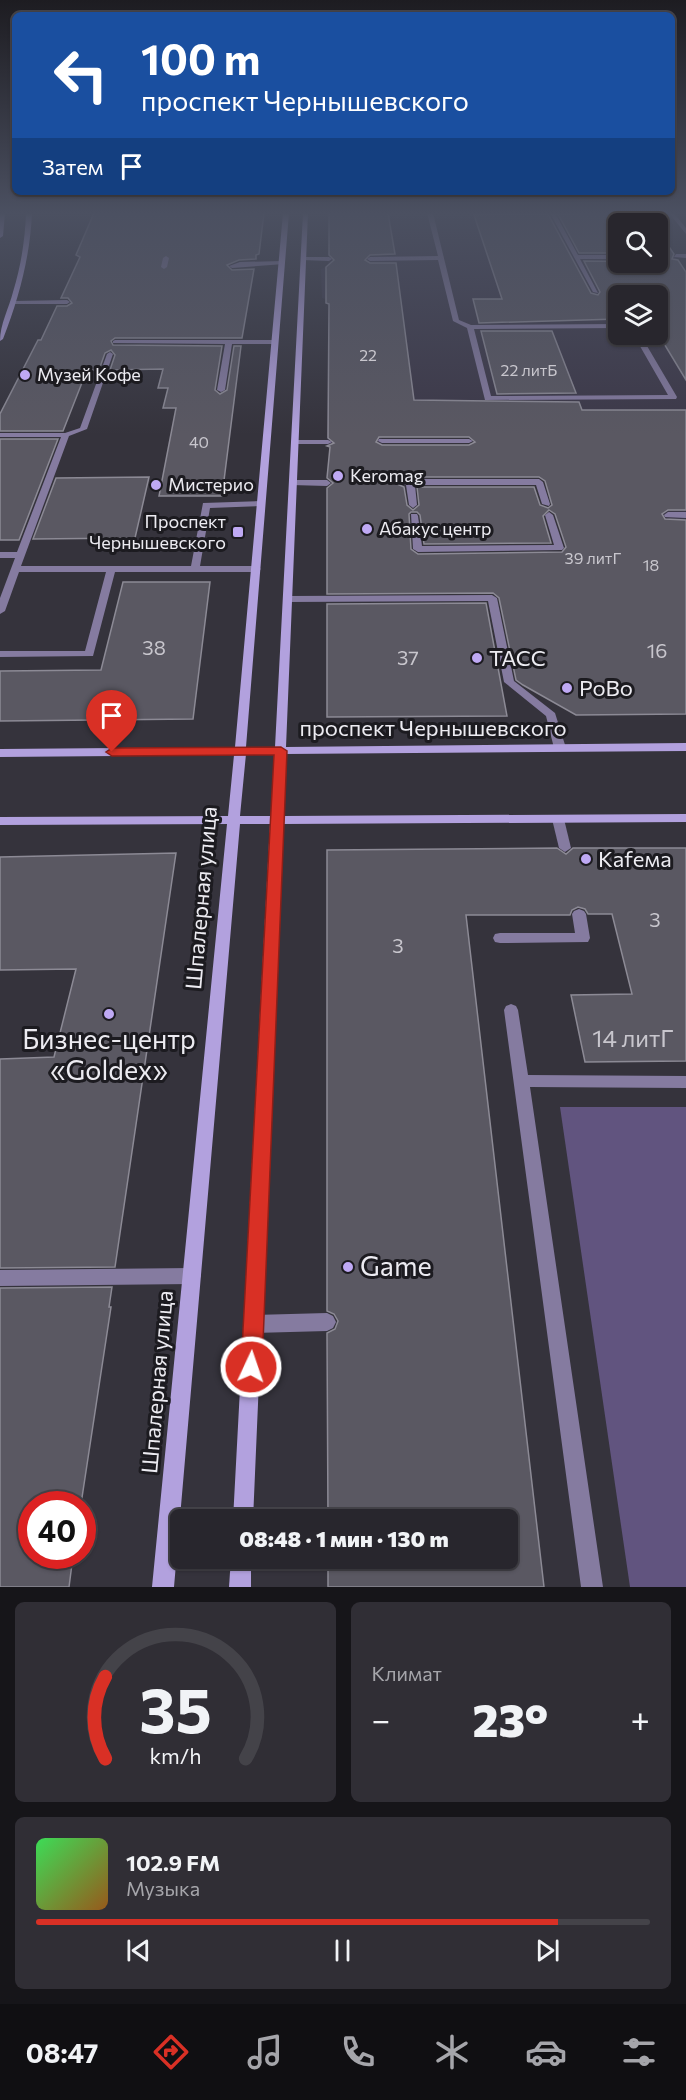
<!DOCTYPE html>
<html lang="ru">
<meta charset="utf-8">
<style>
body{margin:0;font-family:Commissioner,sans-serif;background:#302e35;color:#f1f3f6;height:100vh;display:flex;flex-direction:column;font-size:22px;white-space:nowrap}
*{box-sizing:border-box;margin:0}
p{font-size:20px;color:#a5a5aa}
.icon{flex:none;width:33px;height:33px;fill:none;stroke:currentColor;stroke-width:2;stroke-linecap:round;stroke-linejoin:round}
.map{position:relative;height:1587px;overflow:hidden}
.side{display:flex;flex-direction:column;gap:15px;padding:15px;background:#161519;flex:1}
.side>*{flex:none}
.top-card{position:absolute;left:12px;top:12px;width:663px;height:183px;border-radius:9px;box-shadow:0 2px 4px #0004,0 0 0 2px #444349;background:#1a4fa0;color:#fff;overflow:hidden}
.fabs{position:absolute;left:608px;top:213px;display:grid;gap:12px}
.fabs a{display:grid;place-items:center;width:60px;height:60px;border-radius:9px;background:#28262d;box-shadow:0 2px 4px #0004,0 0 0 2px #444349;font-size:30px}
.speed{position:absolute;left:18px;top:1491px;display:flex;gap:12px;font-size:30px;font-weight:700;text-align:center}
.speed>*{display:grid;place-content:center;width:78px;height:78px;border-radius:50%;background:#28262d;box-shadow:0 2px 4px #0004,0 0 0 2px #444349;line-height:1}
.speed .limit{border:9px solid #d22;background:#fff;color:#111}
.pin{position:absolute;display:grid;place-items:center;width:51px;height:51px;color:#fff;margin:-62px -26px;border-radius:50% 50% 50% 0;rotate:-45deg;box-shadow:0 0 6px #0007}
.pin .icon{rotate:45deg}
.me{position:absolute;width:66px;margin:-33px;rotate:3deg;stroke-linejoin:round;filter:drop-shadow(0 0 4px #0008)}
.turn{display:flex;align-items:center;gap:21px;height:126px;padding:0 30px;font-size:27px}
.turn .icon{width:78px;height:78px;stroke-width:2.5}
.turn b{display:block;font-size:42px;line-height:51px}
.then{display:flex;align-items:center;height:57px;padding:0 30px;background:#0003;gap:12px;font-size:22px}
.big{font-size:45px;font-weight:800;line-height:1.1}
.side .card{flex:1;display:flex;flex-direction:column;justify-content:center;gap:9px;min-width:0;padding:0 21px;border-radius:9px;background:#302e35}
.side .dial{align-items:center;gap:0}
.dial svg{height:156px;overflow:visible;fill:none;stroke:#444349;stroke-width:7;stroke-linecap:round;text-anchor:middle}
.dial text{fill:#f1f3f6;stroke:none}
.song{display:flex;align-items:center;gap:18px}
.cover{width:72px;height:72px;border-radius:9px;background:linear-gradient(135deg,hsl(130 70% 55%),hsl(30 70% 35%))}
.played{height:6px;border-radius:3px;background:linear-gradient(90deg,#d93025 85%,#444349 85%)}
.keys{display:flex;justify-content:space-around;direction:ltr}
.heat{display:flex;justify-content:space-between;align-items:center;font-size:33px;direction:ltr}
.side .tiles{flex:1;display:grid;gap:15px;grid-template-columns:1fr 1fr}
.card:last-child{grid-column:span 2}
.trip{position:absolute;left:170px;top:1509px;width:348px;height:60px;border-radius:9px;background:#28262d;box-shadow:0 2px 4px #0004,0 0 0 2px #444349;font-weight:800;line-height:60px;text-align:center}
.dock{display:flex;height:96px;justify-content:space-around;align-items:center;background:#100f12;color:#a5a5aa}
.dock .icon{width:42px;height:42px}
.dock .selected{color:#d93025}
.dock b{font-size:27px;color:#f1f3f6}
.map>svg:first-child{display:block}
.built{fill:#3c3848;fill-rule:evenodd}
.forest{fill:#61547f}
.building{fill:#5a5862;stroke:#8c8a95;stroke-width:1.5;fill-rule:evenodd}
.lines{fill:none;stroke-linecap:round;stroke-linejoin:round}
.lane{fill:#857ba0;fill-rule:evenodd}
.street{fill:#857ba0;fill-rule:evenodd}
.secondary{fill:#b2a1de;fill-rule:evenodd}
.route{fill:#d93025;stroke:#8d1f18;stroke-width:1.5}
.poi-dot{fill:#bfa9f4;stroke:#1c1b20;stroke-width:2}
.labels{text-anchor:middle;stroke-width:6;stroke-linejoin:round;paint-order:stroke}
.far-number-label{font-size:16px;fill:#c8c6cd}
.far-poi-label{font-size:18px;fill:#ecebf1;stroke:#1c1b20;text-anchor:start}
.number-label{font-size:20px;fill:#c8c6cd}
.poi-label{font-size:22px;fill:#ecebf1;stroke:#1c1b20;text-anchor:start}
.street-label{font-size:22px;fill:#ecebf1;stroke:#1c1b20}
.near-number-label{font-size:24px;fill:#c8c6cd}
.near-poi-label{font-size:27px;fill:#ecebf1;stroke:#1c1b20}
</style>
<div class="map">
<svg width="686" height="1587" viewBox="0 0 686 1587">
<rect width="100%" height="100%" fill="#35333c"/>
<path class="built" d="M329,213H646L653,223L618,224V262H657V229L686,272V586L569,432L381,434L383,447H327L329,304L326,303V299L322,298L321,269L328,266ZM618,296H657V334H618Z"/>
<polygon class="forest" points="560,1107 686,1107 686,1587 630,1587"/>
<g class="building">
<polygon points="94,213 264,213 259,254 256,255 256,259 239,260 227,265 232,270 254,269 242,338 115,338 111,341 113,345 222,346 215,390 220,394 227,390 234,346 241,346 222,496 159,496 176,408 163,408 168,388 158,388 163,369 110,370 115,355 111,350 105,353 99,370 87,370 63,431 0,431 0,414 38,340 41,340 57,306 67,306 72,303 68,298 61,298 80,257 76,255"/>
<path d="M329,213H388L395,254L370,255L365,260L370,263H396L414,400L579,402L582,410H686V510H668L662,514L665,519L686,520V714L576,715L523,685L516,680L499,598L493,593L327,594V488L333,483L327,478L330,447L327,446L334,443L328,438L329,304L326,303V267L334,260L329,255ZM379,437H469L475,442L469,445H382L376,442ZM401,477H539L545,481L552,505L548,508L540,505L534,487H417L419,505L413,510L407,505L404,487L395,483ZM549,510L555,514L566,547L562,552L418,554L411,549L409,514L411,512H417L420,515L424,544L551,543L543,516Z"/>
<polygon points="592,213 646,213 653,224 618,224 618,253 579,253 558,214"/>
<polygon points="548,214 591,293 598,295 600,292 584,261 657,262 657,229 674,254 672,259 678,260 686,272 686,380 657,332 657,326 667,323 666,320 657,318 657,296 618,296 618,319 479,323 473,299 502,299 474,215"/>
<polygon points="481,331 552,331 576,393 497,394"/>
<polygon points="0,439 58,439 19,540 0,540"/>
<polygon points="149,477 135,538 33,539 56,478"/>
<polygon points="123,582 210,582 193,719 0,721 0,671 101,670"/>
<polygon points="486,603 507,716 327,717 327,604"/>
<polygon points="557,848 566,854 573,848 686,848 686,1061 585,1062 571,995 632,994 612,914 588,914 585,909 578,907 572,910 570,915 466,915 544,1587 328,1587 328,1558 507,1558 507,1520 328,1520 327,1333 335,1329 338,1321 334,1314 327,1311 327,850"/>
<polygon points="176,853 115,1267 0,1268 0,1059 54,1057 76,969 0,970 0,857"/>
<polygon points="112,1287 109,1307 111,1307 81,1504 32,1504 32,1556 73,1556 69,1587 0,1587 0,1288"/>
</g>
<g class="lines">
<g class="lane">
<polygon points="427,213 433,213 459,320 471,325 618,324 618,328 474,329 491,396 668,395 633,334 640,334 677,397 676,399 485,400 467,328 453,321 438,260 370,261 367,259 370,257 438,256"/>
<polygon points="550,213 555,213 578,255 618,255 618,259 580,259 598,293 593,292"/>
<polygon points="676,254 686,254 686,258 674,257"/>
<polygon points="166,256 169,258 167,267 164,269 161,267 163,258"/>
<polygon points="304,257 329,257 332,259 329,261 302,260"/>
<polygon points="282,261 284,264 232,268 229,266 240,262"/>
<polygon points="14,301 67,300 70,302 67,304 12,304 12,302"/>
<polygon points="657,320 665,322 657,324"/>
<polygon points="115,340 275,340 278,342 275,344 232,344 225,390 221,392 217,390 225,344 113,343 113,341"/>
<polygon points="110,352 113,354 87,429 69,436 21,566 191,566 203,503 261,501 265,504 264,506 210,508 200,566 256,566 261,569 256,572 115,572 93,656 0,657 0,651 85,651 106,572 19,572 5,611 0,614 0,598 15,558 0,558 0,552 17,552 61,437 0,437 0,433 65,433 80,428 107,354"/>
<polygon points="379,439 469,439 473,441 469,443 382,443 378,441"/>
<polygon points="293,440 328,440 332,442 328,444 293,444"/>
<polygon points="539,479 543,482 550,504 549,506 542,504 536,485 415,485 417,505 413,508 409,505 406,485 397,482 401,479"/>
<polygon points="294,480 327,480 331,483 327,486 291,485 291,481"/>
<polygon points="549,512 553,515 564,548 562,550 418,552 413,549 411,514 417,514 418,516 422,546 554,545 545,515"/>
<polygon points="668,512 686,512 686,518 665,517 664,515"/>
<polygon points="492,595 497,598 514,681 555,713 566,748 564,751 556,751 554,748 546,716 504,682 488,601 288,602 283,599 288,596"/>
<polygon points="558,815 564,819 571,848 565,852 559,848 552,819"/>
<polygon points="579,909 584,911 586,914 590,938 588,942 500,943 495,942 493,938 495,934 500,933 575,933 572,914 574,911"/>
<polygon points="511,1004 516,1006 518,1010 528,1075 686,1076 686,1088 530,1087 603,1587 581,1587 504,1010 506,1006"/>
<polygon points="192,1268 198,1270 201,1276 198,1282 192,1284 0,1286 0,1270"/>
<polygon points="327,1313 333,1316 336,1322 333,1328 327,1331 253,1333 247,1330 244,1324 247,1318 253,1315"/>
</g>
<polygon class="street" points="669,213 674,213 686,228 686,234"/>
<g class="secondary">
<polygon points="0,213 5,213 3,236 0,238"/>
<path d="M26,213H32C30,257 19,298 3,339L0,341C0,324 9,308 13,292C21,266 25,240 26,213Z"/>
<path d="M283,213H289L246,747H275L303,213H308L286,747L686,743V751L286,754L283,816L686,814V822L283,824L253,1520H233L270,824H240L174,1587H152L227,824L0,825V817L228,816L234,755L0,757V749L235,747ZM246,754H274L271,816H240Z"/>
<polygon points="231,1558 251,1558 251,1587 229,1587"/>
</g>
</g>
<linearGradient id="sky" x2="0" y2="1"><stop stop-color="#1d1c21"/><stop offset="0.49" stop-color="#4b5061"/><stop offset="1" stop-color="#4b5061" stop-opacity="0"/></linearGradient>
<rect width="686" height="435" fill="url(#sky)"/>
<polygon class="route" points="281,747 287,751 262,1367 259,1375 251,1378 244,1375 241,1367 274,755 112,756 106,752 112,748"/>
<g class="poi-dot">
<circle cx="25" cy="375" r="6"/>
<circle cx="338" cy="476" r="6"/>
<circle cx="156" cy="485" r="6"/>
<circle cx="367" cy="529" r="6"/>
<rect x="232" y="526" width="12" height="12" rx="3"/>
<circle cx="477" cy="658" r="6"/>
<circle cx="567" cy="688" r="6"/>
<circle cx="586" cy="859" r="6"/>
<circle cx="109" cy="1014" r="6"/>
<circle cx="348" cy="1267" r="6"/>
</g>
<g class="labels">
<g class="far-number-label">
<text x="368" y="361">22</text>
<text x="529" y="376">22 литБ</text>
<text x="199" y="448">40</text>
<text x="593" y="564">39 литГ</text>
<text x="651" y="571">18</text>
</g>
<g class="far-poi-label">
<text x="37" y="381">Музей Кофе</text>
<text x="350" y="482">Keromag</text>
<text x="168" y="491">Мистерио</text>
<text x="226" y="528" text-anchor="end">Проспект<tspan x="226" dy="21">Чернышевского</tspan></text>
<text x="379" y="535">Абакус центр</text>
</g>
<g class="number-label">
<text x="154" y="655">38</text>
<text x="657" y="658">16</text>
<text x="408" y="665">37</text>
<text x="655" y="927">3</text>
<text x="398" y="953">3</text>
</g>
<g class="poi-label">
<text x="489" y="666">ТАСС</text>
<text x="579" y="696">PoBo</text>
<text x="598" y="867">Каfема</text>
</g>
<g class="street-label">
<text x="433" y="736">проспект Чернышевского</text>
<text transform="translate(201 898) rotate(-85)" y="8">Шпалерная улица</text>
<text transform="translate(157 1382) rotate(-85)" y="8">Шпалерная улица</text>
</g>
<g class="near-number-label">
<text x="633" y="1047">14 литГ</text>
</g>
<g class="near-poi-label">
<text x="109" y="1049">Бизнес-центр<tspan x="109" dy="31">«Goldex»</tspan></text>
<text x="360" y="1276" text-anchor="start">Game</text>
</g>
</g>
</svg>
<div class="fabs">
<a><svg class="icon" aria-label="search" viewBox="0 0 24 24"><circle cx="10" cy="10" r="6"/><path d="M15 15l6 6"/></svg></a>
<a><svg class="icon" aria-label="layers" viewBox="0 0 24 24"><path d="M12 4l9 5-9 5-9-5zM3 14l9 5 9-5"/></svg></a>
</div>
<div class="speed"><div class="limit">40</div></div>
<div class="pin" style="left:112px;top:752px;background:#d93025"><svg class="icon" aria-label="arrive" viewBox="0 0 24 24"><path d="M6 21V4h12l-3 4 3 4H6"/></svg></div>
<svg class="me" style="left:251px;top:1367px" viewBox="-20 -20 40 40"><circle r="17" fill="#d93025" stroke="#fff" stroke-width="3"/><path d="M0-11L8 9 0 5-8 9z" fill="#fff"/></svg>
<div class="trip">08:48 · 1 мин · 130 m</div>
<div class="top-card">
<div class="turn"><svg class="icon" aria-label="left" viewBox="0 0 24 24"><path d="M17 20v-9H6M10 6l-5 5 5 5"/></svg><div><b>100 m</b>проспект Чернышевского</div></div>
<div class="then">Затем<svg class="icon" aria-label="arrive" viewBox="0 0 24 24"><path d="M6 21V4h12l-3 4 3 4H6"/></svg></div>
</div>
</div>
<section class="side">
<div class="tiles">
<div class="card dial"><svg viewBox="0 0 100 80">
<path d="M14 69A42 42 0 1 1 86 69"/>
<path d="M14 69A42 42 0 0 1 14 27" stroke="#d93025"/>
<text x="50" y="56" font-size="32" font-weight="700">35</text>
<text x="50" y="72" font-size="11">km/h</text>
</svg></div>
<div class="card"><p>Климат</p>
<div class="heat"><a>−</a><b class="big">23°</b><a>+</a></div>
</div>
<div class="card">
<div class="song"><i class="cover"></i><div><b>102.9 FM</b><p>Музыка</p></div></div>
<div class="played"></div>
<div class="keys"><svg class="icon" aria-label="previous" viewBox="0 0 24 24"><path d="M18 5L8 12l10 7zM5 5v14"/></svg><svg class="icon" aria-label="pause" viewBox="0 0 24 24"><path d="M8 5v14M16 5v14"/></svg><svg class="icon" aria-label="next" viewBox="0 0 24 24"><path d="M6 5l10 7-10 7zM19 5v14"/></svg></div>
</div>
</div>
</section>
<nav class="dock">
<b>08:47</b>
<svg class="icon selected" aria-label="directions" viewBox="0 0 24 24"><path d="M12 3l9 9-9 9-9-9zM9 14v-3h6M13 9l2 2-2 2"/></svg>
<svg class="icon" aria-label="music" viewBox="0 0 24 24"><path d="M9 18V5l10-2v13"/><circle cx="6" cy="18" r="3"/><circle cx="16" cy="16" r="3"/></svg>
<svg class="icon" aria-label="phone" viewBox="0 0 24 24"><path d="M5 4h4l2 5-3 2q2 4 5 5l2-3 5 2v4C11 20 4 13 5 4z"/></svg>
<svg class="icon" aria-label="climate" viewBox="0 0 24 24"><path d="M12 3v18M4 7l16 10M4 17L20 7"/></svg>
<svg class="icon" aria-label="car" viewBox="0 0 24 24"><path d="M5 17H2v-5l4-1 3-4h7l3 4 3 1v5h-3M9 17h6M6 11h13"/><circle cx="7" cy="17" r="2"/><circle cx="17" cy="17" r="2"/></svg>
<svg class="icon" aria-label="filters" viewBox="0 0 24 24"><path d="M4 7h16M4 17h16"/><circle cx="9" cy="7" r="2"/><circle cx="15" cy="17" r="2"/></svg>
</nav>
